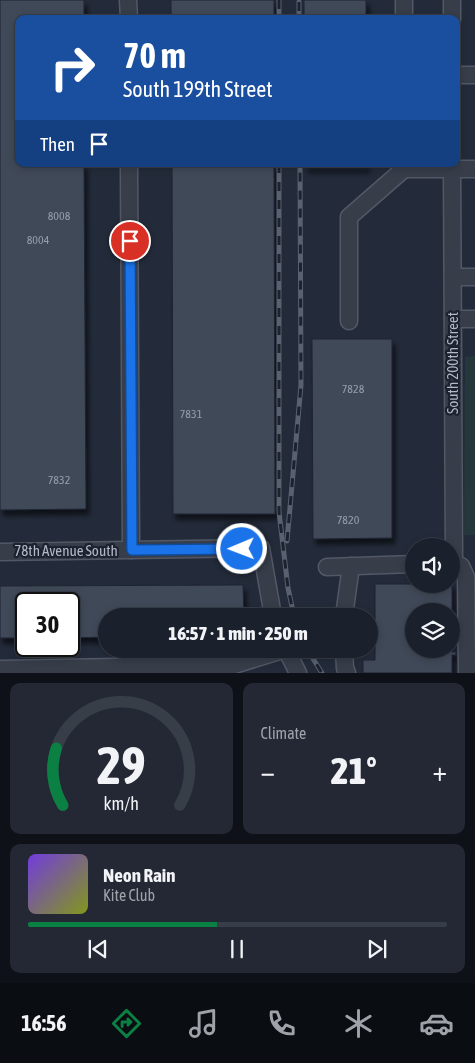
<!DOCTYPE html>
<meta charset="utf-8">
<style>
body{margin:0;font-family:"Asap Condensed",sans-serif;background:#232834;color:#f1f3f6;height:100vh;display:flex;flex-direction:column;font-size:19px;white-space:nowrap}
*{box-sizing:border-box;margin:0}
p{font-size:16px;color:#9fa3a9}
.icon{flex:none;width:28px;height:28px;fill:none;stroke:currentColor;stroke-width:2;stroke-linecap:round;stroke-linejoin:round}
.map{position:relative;height:673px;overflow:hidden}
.side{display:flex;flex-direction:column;gap:10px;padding:10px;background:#0e1218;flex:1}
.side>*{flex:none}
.top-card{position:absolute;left:15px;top:15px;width:445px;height:152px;border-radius:10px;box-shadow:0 2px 8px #0003,0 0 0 1px #383e48;background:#1a4fa0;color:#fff;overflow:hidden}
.fabs{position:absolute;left:405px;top:538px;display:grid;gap:10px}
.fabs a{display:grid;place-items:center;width:55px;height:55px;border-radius:50%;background:#1a202c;box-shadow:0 2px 8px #0003,0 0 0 1px #383e48;font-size:25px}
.speed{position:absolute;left:15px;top:592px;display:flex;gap:10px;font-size:25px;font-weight:700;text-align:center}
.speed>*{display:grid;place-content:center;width:65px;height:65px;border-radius:50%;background:#1a202c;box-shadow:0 2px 8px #0003,0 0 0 1px #383e48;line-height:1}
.speed .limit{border:2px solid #111;border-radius:8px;background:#fff;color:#111}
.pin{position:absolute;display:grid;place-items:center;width:42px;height:42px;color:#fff;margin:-21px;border:2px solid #fff;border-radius:50%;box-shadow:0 1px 5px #0007}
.me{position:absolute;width:55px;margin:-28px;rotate:269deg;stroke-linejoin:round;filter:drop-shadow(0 0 4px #0008)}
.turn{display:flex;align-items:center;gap:18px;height:105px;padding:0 25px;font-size:22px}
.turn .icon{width:65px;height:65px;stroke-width:2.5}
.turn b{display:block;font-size:35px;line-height:42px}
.then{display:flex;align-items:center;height:48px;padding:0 25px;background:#0003;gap:10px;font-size:19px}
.big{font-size:38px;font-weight:800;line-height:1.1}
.side .tile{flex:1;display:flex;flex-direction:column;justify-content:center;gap:8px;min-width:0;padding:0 18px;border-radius:10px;background:#232834}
.side .dial{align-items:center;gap:0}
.dial svg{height:130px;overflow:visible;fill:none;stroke:#383e48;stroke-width:7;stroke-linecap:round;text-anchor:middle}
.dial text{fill:#f1f3f6;stroke:none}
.song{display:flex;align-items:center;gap:15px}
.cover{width:60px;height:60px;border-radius:8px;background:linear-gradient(135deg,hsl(260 70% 55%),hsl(70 70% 35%))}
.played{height:5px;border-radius:2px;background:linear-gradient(90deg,#0b8043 45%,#383e48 45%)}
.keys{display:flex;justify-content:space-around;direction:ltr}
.heat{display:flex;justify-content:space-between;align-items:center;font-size:28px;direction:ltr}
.side .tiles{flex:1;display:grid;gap:10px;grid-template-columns:1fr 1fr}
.tile:last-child{grid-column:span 2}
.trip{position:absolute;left:98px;top:608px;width:280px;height:50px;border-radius:25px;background:#1a202c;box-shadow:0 2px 8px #0003,0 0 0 1px #383e48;font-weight:800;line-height:50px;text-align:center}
.dock{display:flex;height:80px;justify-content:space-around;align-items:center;background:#0a0d12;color:#9fa3a9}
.dock .icon{width:35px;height:35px}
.dock .current{color:#0b8043}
.dock b{font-size:22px;color:#f1f3f6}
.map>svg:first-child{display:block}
.green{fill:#25373b}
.building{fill:#3f4959;stroke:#1e2531;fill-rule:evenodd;filter:url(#shadow)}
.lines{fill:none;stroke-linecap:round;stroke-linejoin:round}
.minor-casing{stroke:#525865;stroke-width:19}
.minor{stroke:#373e4a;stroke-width:16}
.rail-casing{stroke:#596171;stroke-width:5}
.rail{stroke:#1c232f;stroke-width:3;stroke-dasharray:9;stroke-linecap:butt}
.route-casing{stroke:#114b97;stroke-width:12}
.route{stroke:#1a73e8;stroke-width:9}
.labels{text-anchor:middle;stroke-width:4.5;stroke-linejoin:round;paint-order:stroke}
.number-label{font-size:12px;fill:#959cab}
.street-label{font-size:15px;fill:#b2b8c6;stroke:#1c232f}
</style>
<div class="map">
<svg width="475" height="673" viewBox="0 0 475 673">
<defs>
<filter id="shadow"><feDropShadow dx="3" dy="5.5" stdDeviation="2.5" flood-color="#0009"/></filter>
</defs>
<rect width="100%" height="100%" fill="#232b3a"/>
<polygon class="green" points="475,356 475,535 464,535 465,357"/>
<g class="building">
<polygon points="0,0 84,0 84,19 19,19 19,164 84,164 86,509 0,510"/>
<rect x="171" y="0" width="103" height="19"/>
<rect x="304" y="0" width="62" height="19"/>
<polygon points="172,164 274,164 275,514 173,514"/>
<rect x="305" y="164" width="62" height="3"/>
<polygon points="312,339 392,339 392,538 313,539"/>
<path d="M375,584H452V652H456V655H452V673H363V660H375ZM414,611H451V649H414Z"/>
<polygon points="243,585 244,616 106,616 106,637 69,638 69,604 26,604 26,638 0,638 0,586"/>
</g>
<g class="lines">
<g class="minor-casing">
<g id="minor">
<polyline points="128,0 129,19"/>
<polyline points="452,0 452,19"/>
<polyline points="404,19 404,0"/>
<polyline points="456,75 475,75"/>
<polyline points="129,164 131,550"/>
<polyline points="404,164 404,169 475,169"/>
<polyline points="452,164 454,562"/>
<polyline points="453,277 475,277"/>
<polyline points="453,319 475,319"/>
<polyline points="349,321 349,217 404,169"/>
<polyline points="0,552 261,548 273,616"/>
<polyline points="451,562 461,566 466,577 467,673"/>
<polyline points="327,567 414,564"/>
<polyline points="344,616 351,566"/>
<polyline points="286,649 298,673"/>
<polyline points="344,649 345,668 347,673"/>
<polyline points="0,669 234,665 286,649"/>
</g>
</g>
<use href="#minor" class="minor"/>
<g class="rail-casing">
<g id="rail">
<polyline points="279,0 279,19"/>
<polyline points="299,2 299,19"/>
<polyline points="279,164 279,512 288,588 294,616"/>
<polyline points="287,541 301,385 300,164"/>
<polyline points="307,649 322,673"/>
</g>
</g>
<use href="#rail" class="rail"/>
</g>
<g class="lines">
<g class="route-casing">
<polyline id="route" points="130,241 132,550 242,549"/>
</g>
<use href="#route" class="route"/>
</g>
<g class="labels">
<g class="number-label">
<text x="59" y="220">8008</text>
<text x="38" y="244">8004</text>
<text x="353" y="393">7828</text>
<text x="191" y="418">7831</text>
<text x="59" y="484">7832</text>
<text x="348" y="524">7820</text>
</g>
<g class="street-label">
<text transform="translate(453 363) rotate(-90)" y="5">South 200th Street</text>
<text x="66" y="556">78th Avenue South</text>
</g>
</g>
</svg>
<div class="fabs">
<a><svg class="icon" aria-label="sound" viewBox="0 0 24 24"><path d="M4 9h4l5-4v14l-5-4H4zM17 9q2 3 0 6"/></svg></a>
<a><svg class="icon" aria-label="layers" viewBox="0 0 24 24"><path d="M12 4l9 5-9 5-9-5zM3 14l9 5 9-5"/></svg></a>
</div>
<div class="speed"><div class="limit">30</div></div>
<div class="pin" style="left:130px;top:241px;background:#d93025"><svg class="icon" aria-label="arrive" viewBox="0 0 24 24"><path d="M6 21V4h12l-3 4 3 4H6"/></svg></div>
<svg class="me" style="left:242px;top:549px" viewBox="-20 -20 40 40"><circle r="17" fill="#1a73e8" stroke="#fff" stroke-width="3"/><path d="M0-11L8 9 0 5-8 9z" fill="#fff"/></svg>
<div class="trip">16:57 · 1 min · 250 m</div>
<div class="top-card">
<div class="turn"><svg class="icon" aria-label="right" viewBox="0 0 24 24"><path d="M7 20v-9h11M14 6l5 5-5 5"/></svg><div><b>70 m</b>South 199th Street</div></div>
<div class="then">Then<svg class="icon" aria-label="arrive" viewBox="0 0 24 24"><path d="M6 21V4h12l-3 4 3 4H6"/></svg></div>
</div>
</div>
<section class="side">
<div class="tiles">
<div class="tile dial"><svg viewBox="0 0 100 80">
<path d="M14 69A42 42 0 1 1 86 69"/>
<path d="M14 69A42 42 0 0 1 10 34" stroke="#0b8043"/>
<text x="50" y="56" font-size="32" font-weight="700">29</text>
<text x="50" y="72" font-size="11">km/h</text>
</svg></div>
<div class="tile"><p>Climate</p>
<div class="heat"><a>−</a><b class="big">21°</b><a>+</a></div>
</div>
<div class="tile">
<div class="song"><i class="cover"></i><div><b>Neon Rain</b><p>Kite Club</p></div></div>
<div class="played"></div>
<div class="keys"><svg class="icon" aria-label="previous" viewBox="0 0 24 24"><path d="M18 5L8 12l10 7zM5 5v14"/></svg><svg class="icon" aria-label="pause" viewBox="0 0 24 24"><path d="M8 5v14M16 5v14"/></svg><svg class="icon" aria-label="next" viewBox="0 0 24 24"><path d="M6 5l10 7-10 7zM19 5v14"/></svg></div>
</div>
</div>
</section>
<nav class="dock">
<b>16:56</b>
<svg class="icon current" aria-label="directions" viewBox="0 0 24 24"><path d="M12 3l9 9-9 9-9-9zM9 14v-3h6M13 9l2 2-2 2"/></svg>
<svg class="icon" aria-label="music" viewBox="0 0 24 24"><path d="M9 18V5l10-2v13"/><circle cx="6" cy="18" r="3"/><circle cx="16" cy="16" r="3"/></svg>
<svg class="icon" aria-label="phone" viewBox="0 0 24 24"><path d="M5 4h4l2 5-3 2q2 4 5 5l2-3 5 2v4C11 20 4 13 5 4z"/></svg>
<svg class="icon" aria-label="climate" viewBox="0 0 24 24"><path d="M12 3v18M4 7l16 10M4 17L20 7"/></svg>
<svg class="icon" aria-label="car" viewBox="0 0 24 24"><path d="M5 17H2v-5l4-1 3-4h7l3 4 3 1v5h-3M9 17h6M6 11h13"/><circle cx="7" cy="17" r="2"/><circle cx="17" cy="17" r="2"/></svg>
</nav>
